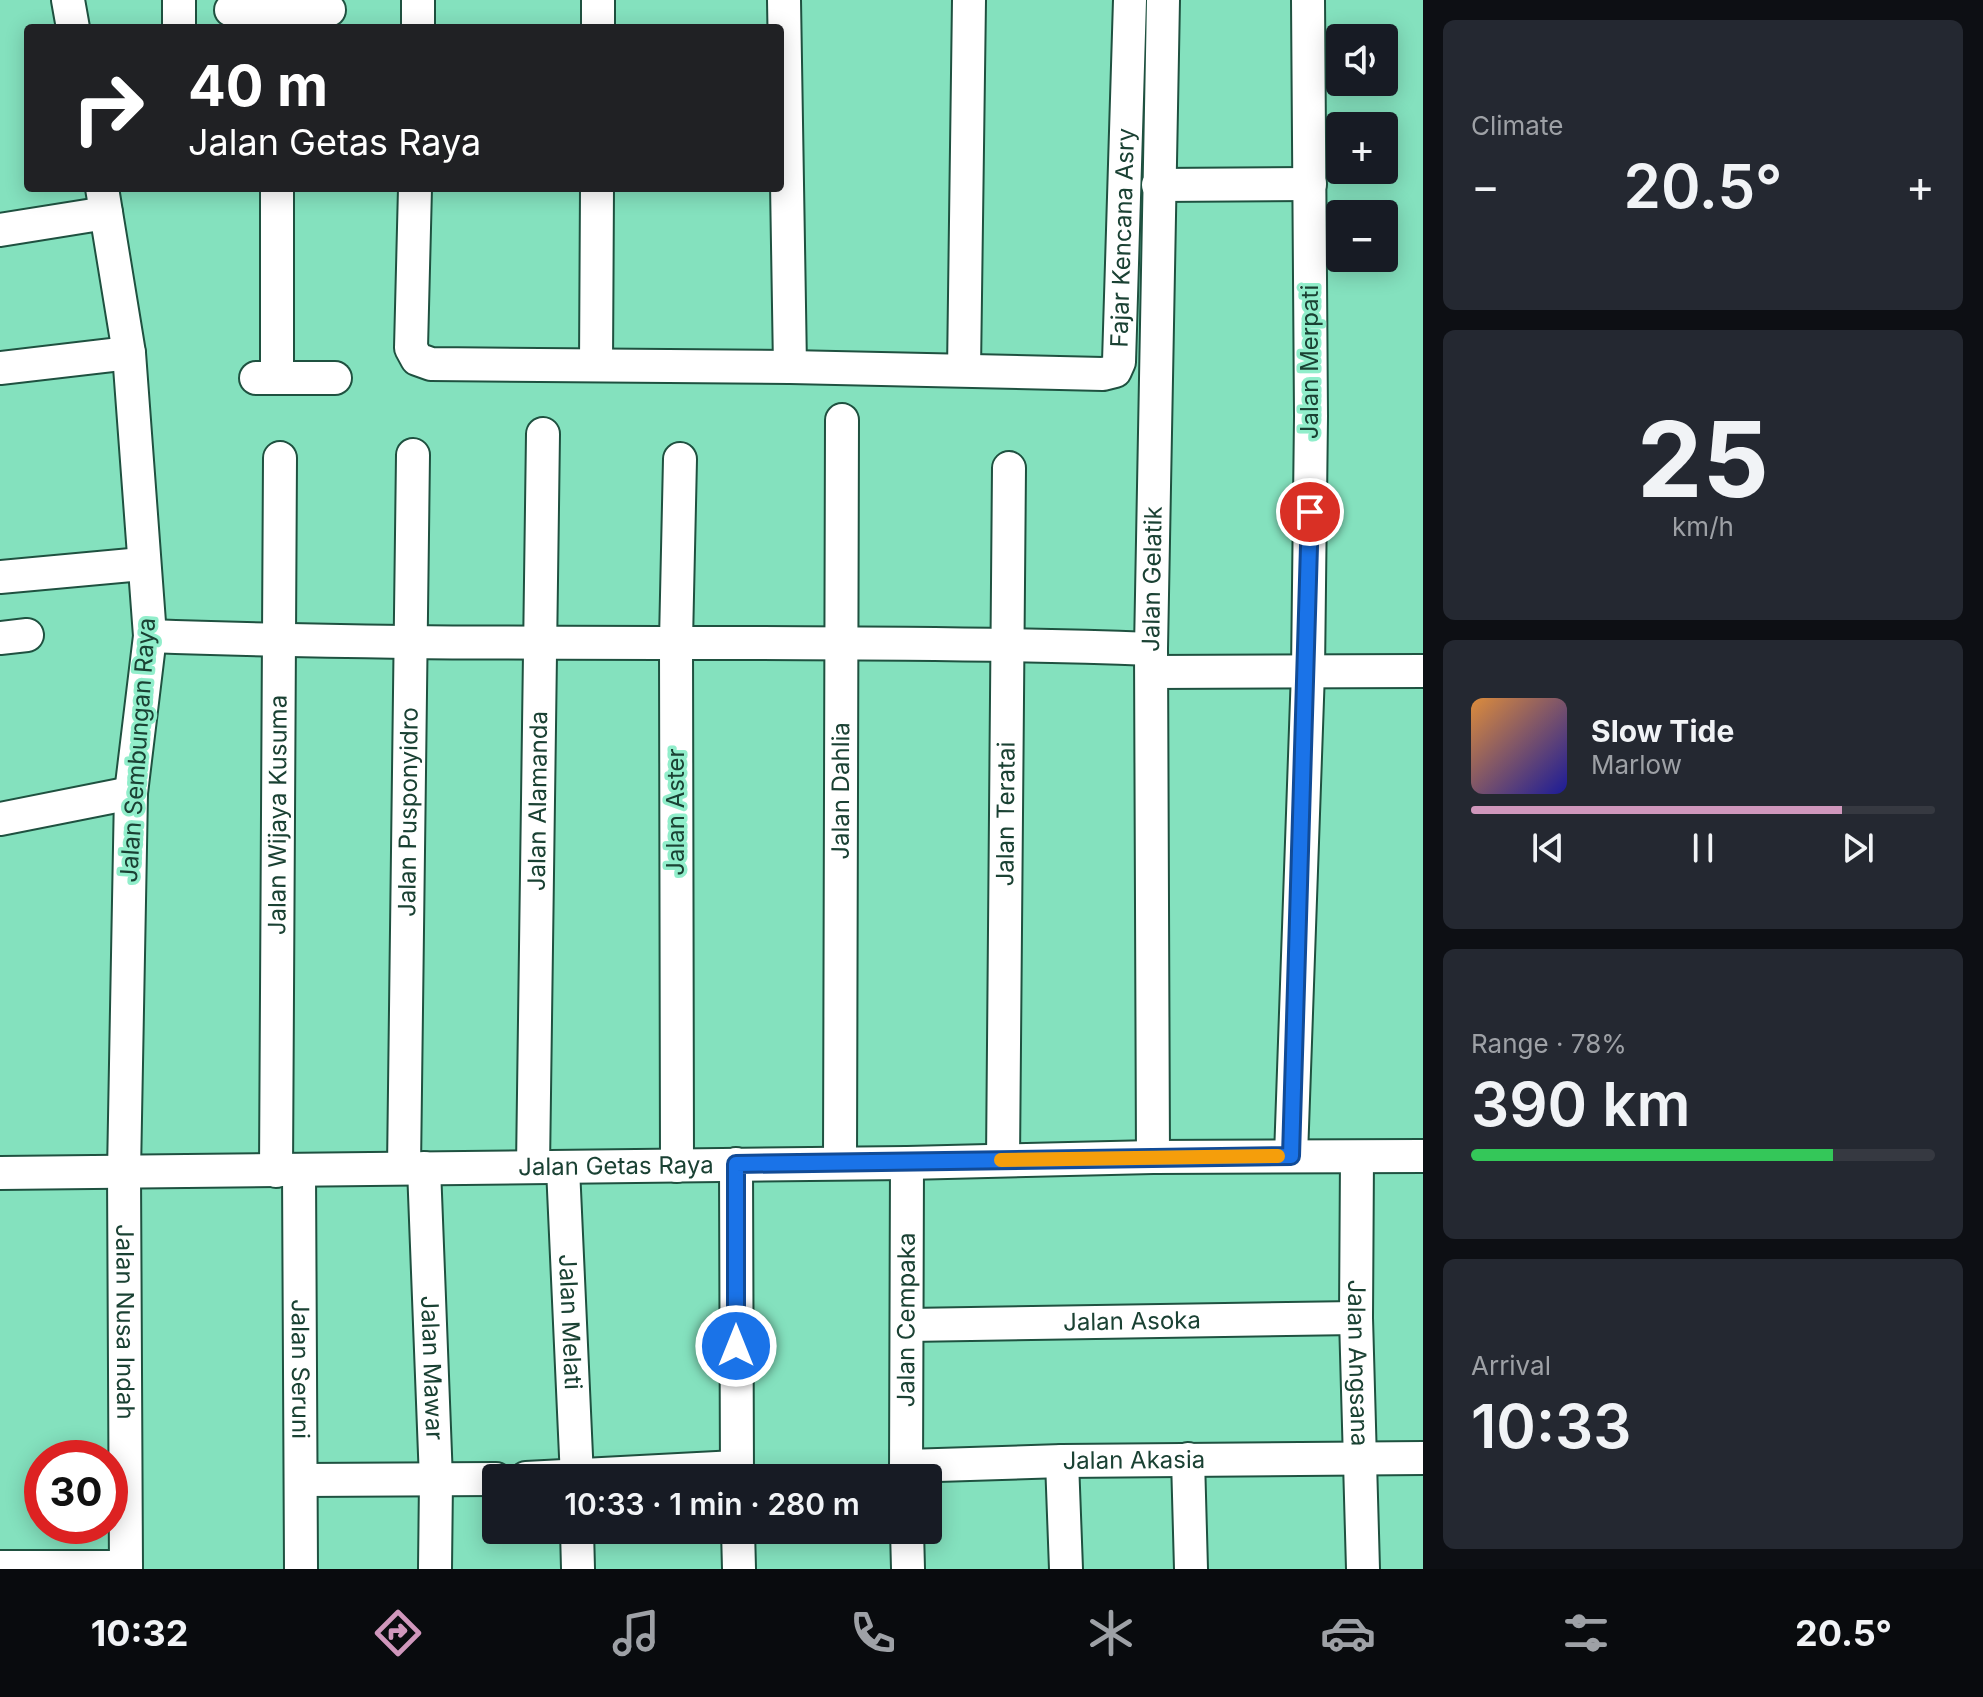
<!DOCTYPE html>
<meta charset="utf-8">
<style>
body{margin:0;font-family:Inter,sans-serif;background:#242831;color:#f1f3f6;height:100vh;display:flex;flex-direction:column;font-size:30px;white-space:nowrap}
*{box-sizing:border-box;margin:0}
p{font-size:26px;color:#9ea1a6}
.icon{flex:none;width:44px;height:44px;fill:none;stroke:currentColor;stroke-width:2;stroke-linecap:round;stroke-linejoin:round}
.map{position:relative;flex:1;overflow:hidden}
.details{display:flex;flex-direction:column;gap:20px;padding:20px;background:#0d0f14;width:560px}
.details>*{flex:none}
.banner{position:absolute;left:24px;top:24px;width:760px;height:168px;border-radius:8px;box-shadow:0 4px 20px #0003;background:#202124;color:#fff;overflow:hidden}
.tools{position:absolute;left:1326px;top:24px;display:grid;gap:16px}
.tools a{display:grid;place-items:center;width:72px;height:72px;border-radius:8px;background:#171b24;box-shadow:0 4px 20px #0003;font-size:40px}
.speed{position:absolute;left:24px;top:1440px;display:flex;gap:16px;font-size:40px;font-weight:700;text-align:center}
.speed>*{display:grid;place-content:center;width:104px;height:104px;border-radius:50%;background:#171b24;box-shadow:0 4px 20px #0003;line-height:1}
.speed .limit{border:12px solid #d22;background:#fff;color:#111}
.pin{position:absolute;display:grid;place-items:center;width:68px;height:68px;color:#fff;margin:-34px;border:4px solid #fff;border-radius:50%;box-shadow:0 2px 8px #0007}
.me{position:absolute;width:88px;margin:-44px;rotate:0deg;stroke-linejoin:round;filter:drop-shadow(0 0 6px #0008)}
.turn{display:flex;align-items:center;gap:28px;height:168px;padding:0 32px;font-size:36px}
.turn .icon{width:104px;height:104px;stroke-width:2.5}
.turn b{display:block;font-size:56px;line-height:68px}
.big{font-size:60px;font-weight:600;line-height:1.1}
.details .widget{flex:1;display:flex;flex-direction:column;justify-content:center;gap:12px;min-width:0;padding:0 28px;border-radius:12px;background:#242831}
.details .dial{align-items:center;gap:0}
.dial b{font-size:104px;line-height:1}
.song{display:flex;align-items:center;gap:24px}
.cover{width:96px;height:96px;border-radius:12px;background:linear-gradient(135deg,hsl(30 70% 55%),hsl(240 70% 35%))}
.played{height:8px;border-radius:4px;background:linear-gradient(90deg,#d097bc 80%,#363941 80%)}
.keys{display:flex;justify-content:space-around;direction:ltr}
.heat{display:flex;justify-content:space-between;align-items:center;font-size:44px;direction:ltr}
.charge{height:12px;border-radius:6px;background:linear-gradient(90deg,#34c759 78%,#363941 0)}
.trip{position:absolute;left:482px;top:1464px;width:460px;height:80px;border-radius:8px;background:#171b24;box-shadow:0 4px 20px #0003;font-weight:600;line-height:80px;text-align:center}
.dock{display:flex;height:128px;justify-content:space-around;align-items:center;background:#090b0e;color:#9ea1a6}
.dock .icon{width:56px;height:56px}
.dock .on{color:#d097bc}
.dock b{font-size:36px;color:#f1f3f6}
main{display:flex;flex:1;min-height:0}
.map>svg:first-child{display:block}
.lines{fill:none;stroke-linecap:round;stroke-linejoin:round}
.minor-casing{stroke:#1f5140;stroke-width:36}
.minor{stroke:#fff;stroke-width:32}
.route-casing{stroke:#114b97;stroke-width:20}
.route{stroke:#1a73e8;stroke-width:14}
.slow{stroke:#f59e0b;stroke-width:14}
.labels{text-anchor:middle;stroke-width:7;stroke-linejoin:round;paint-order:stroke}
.street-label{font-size:24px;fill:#1a4133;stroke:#91eecb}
</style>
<main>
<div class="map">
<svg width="1423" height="1569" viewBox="0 0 1423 1569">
<rect width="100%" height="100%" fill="#84e1be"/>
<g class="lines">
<g class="minor-casing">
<g id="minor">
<polyline points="68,0 73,28"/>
<polyline points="179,0 179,28"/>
<polyline points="418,0 418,28"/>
<polyline points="784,0 790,367"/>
<polyline points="231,10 329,10"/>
<polyline points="598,28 598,0"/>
<polyline points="1158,185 1310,184"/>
<path id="s1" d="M102,188L129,353L150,636L131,793L124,1172L126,1569"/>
<polyline points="277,188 277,378"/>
<path id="s2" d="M415,188L411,348L417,359L431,364L790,367L1103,374L1115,371L1119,362L1130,0"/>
<polyline points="0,230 106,213"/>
<polyline points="596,365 597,188"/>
<polyline points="0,368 129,353"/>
<polyline points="964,370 969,0"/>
<polyline points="256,378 335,378"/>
<polyline points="0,577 142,564"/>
<path d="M150,636C484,649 817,637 1151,649"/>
<polyline points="0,638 27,635"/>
<polyline points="1152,672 1423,671"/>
<polyline points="0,819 131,793"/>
<polyline points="1291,1156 1308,671 1311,416 1308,0"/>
<path id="s3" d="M1153,1157L1151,649L1163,0"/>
<path id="s4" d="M1357,1157L1356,1318L1363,1569"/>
<path id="s5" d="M1003,1160L1009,468"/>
<path id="s6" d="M840,1163L842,420"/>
<polyline points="736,1164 737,1478"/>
<polyline points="677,1166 676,641 680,459"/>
<path id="s7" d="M533,1167L543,434"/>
<path id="s8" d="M404,1168L413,455"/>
<path id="s9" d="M424,1168L436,1480L435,1569"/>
<path id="s10" d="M563,1168L577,1478"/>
<path id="s11" d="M276,1171L280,458"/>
<path id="s12" d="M299,1171L301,1569"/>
<path id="s13" d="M0,1173L907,1163L1153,1157L1423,1156"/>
<path id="s14" d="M908,1325L1356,1318"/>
<polyline points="1188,1459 1191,1569"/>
<polyline points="1062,1461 1066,1569"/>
<path id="s15" d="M906,1466L1062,1461L1423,1458"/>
<polyline points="526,1478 736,1467"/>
<path id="s16" d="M906,1478L907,1163"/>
<polyline points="301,1480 496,1479"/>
<polyline points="577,1530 578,1569"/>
<polyline points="738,1530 739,1569"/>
<polyline points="907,1530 908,1569"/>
<polyline points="0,1567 126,1567"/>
</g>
</g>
<use href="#minor" class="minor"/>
</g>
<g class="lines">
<g class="route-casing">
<polyline id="route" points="736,1346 736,1164 1291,1156 1310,512"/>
</g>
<use href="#route" class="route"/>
<polyline class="slow" points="1001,1160 1278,1156"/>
</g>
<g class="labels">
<g class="street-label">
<text dy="8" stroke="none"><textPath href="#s2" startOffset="1006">Fajar Kencana Asry</textPath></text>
<text transform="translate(1310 362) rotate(-90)" y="8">Jalan Merpati</text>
<text dy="8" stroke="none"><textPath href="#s3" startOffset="578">Jalan Gelatik</textPath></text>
<text transform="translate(138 750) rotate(-86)" y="8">Jalan Sembungan Raya</text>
<text dy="8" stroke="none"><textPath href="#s6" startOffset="372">Jalan Dahlia</textPath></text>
<text dy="8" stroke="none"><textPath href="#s7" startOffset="366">Jalan Alamanda</textPath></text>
<text dy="8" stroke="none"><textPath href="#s8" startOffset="356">Jalan Pusponyidro</textPath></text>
<text transform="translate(676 812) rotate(-90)" y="8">Jalan Aster</text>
<text dy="8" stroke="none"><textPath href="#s5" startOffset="346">Jalan Teratai</textPath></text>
<text dy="8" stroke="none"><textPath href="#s11" startOffset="356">Jalan Wijaya Kusuma</textPath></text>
<text dy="8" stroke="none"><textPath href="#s13" startOffset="616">Jalan Getas Raya</textPath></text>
<text dy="8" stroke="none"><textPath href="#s16" startOffset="158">Jalan Cempaka</textPath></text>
<text dy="8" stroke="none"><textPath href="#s1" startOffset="1138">Jalan Nusa Indah</textPath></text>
<text dy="8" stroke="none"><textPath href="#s14" startOffset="224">Jalan Asoka</textPath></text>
<text dy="8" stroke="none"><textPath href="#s10" startOffset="154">Jalan Melati</textPath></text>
<text dy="8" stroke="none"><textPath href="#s4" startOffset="206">Jalan Angsana</textPath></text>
<text dy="8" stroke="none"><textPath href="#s9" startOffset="200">Jalan Mawar</textPath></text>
<text dy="8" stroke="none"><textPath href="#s12" startOffset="198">Jalan Seruni</textPath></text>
<text dy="8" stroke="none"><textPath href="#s15" startOffset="228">Jalan Akasia</textPath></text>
</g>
</g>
</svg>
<div class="tools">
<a><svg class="icon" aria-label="sound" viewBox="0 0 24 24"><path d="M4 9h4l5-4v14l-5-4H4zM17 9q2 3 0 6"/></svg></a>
<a>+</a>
<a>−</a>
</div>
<div class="speed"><div class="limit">30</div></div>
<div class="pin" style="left:1310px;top:512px;background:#d93025"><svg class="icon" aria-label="arrive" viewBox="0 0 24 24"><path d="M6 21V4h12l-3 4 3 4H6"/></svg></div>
<svg class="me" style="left:736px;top:1346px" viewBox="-20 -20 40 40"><circle r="17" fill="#1a73e8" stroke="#fff" stroke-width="3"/><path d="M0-11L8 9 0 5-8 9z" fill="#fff"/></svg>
<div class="trip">10:33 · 1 min · 280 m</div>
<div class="banner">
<div class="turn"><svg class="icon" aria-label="right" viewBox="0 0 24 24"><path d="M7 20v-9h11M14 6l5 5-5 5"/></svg><div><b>40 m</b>Jalan Getas Raya</div></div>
</div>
</div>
<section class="details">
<div class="widget"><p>Climate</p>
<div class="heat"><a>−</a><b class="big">20.5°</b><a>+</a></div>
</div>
<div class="widget dial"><b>25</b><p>km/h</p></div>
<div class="widget">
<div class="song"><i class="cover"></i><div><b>Slow Tide</b><p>Marlow</p></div></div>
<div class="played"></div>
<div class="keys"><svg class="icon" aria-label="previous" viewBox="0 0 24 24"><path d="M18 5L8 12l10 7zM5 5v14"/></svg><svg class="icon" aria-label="pause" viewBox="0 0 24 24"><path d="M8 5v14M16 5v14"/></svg><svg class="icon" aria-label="next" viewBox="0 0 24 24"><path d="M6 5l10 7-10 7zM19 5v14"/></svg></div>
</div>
<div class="widget"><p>Range · 78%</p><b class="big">390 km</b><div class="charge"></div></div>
<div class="widget"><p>Arrival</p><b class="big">10:33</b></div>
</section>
</main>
<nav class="dock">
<b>10:32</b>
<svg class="icon on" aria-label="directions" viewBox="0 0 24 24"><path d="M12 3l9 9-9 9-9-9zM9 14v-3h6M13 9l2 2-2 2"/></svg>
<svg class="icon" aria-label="music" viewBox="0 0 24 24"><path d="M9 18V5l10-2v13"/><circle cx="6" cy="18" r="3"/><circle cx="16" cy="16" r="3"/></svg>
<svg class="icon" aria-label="phone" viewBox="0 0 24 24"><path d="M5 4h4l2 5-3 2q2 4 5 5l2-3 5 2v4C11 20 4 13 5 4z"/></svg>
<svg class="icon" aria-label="climate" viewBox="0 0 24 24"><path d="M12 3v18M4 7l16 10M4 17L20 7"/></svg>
<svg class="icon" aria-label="car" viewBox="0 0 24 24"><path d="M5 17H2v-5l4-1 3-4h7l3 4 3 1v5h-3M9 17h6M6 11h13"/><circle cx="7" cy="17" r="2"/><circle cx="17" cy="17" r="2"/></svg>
<svg class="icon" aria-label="filters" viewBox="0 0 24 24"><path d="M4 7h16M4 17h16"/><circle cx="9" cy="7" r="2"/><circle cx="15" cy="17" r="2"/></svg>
<b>20.5°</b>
</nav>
